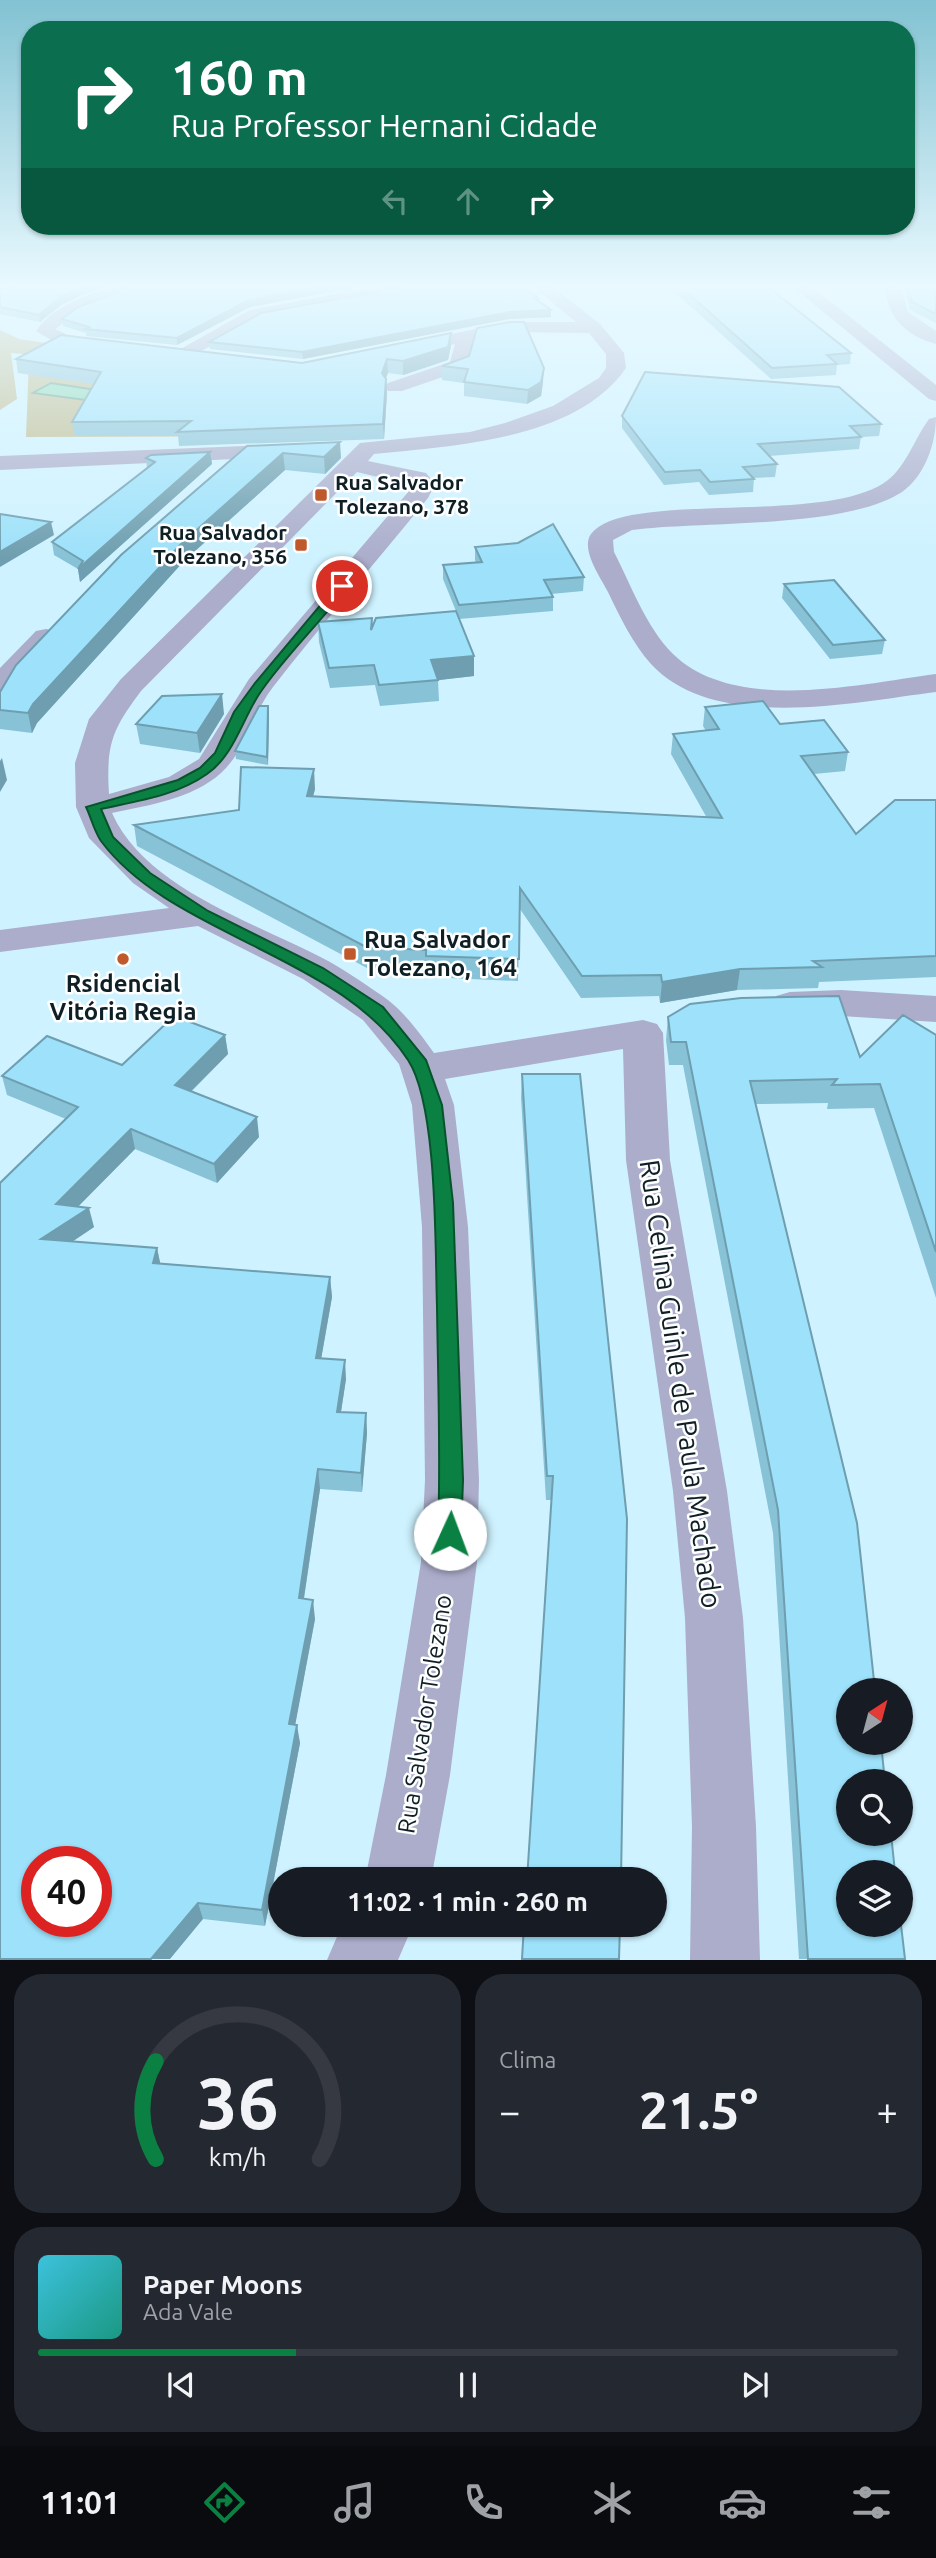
<!DOCTYPE html>
<html lang="pt">
<meta charset="utf-8">
<style>
body{margin:0;font-family:Ubuntu,sans-serif;background:#242831;color:#f1f3f6;height:100vh;display:flex;flex-direction:column;font-size:26px;white-space:nowrap}
*{box-sizing:border-box;margin:0}
p{font-size:23px;color:#9ea1a6}
.icon{flex:none;width:38px;height:38px;fill:none;stroke:currentColor;stroke-width:2;stroke-linecap:round;stroke-linejoin:round}
.map{position:relative;height:1960px;overflow:hidden}
.sheet{display:flex;flex-direction:column;gap:14px;padding:14px;background:#0d0f14;flex:1}
.sheet>*{flex:none}
.banner{position:absolute;left:21px;top:21px;width:894px;height:214px;border-radius:28px;box-shadow:0 2px 5px #0004;background:#0b6e4f;color:#fff;overflow:hidden}
.needle{width:46px;rotate:36deg}
.tools{position:absolute;left:836px;top:1678px;display:grid;gap:14px}
.tools a{display:grid;place-items:center;width:77px;height:77px;border-radius:50%;background:#171b24;box-shadow:0 2px 5px #0004;font-size:35px}
.speed{position:absolute;left:21px;top:1846px;display:flex;gap:14px;font-size:35px;font-weight:700;text-align:center}
.speed>*{display:grid;place-content:center;width:91px;height:91px;border-radius:50%;background:#171b24;box-shadow:0 2px 5px #0004;line-height:1}
.speed .limit{border:10px solid #d22;background:#fff;color:#111}
.pin{position:absolute;display:grid;place-items:center;width:60px;height:60px;color:#fff;margin:-30px;border:4px solid #fff;border-radius:50%;box-shadow:0 2px 7px #0007}
.me{position:absolute;width:77px;margin:-38px;rotate:2deg;stroke-linejoin:round;filter:drop-shadow(0 0 5px #0008)}
.turn{display:flex;align-items:center;gap:24px;height:147px;padding:0 35px;font-size:32px}
.turn .icon{width:91px;height:91px;stroke-width:2.5}
.turn b{display:block;font-size:49px;line-height:60px}
.lanes{display:flex;align-items:center;height:66px;padding:0 35px;background:#0003;justify-content:center;gap:35px;direction:ltr}
.lanes .off{opacity:.35}
.big{font-size:52px;font-weight:700;line-height:1.1}
.sheet .tile{flex:1;display:flex;flex-direction:column;justify-content:center;gap:10px;min-width:0;padding:0 24px;border-radius:28px;background:#242831}
.sheet .dial{align-items:center;gap:0}
.dial svg{height:182px;overflow:visible;fill:none;stroke:#363941;stroke-width:7;stroke-linecap:round;text-anchor:middle}
.dial text{fill:#f1f3f6;stroke:none}
.song{display:flex;align-items:center;gap:21px}
.cover{width:84px;height:84px;border-radius:10px;background:linear-gradient(135deg,hsl(190 70% 55%),hsl(170 70% 35%))}
.played{height:7px;border-radius:4px;background:linear-gradient(90deg,#0b8043 30%,#363941 30%)}
.keys{display:flex;justify-content:space-around;direction:ltr}
.heat{display:flex;justify-content:space-between;align-items:center;font-size:38px;direction:ltr}
.sheet .tiles{flex:1;display:grid;gap:14px;grid-template-columns:1fr 1fr}
.tile:last-child{grid-column:span 2}
.trip{position:absolute;left:268px;top:1867px;width:399px;height:70px;border-radius:35px;background:#171b24;box-shadow:0 2px 5px #0004;font-weight:700;line-height:70px;text-align:center}
.tab-bar{display:flex;height:112px;justify-content:space-around;align-items:center;background:#090b0e;color:#9ea1a6}
.tab-bar .icon{width:49px;height:49px}
.tab-bar .current{color:#0b8043}
.tab-bar b{font-size:32px;color:#f1f3f6}
.map>svg:first-child{display:block}
.green{fill:#beb98b}
.water{fill:#8ad8b2;stroke:#65a088;stroke-width:2}
.lines{fill:none;stroke-linecap:round;stroke-linejoin:round}
.minor{fill:#abadcb;fill-rule:evenodd}
.wall{fill:#87c2d7}
.shaded-wall{fill:#6e9eaf}
.building{fill:#9de1fa;stroke:#6e9eaf;stroke-width:2;fill-rule:evenodd}
.route{fill:#0b8043;stroke:#07532c;stroke-width:2}
.poi-dot{fill:#bf592c;stroke:#fff;stroke-width:2.5}
.labels{text-anchor:middle;stroke-width:5;stroke-linejoin:round;paint-order:stroke}
.far-poi-label{font-size:21px;font-weight:bold;fill:#0e1f25;stroke:#fff;text-anchor:start}
.poi-label{font-size:24px;font-weight:bold;fill:#0e1f25;stroke:#fff;text-anchor:start}
.street-label{font-size:24px;fill:#0e1f25;stroke:#fff}
.near-street-label{font-size:28px;fill:#0e1f25;stroke:#fff}
</style>
<div class="map">
<svg width="936" height="1960" viewBox="0 0 936 1960">
<rect width="100%" height="100%" fill="#cef2ff"/>
<g class="green">
<polygon points="0,330 19,339 270,376 11,353 17,399 0,410"/>
<polygon points="29,358 307,436 26,437"/>
</g>
<polygon class="water" points="51,383 109,392 93,401 33,393"/>
<g class="lines">
<g class="minor">
<path d="M117,286H143L78,312L55,329L72,337L114,343L116,347L114,351L61,346L36,331C55,304 87,295 117,286Z"/>
<polygon points="378,286 414,286 406,291 261,318 185,360 178,362 168,356 250,310"/>
<path d="M532,286H551L600,324L624,353L626,368C576,440 454,446 374,454L368,461L426,473L435,484L428,498C377,561 323,623 273,687C252,714 246,750 221,773C192,799 149,805 112,813C146,890 260,924 330,962C349,973 370,987 388,1000C405,1013 422,1036 434,1053L643,1020L657,1024L663,1033L670,1160L727,1491L743,1618L756,1827L760,1960H690L692,1827L685,1618L673,1491L626,1160L623,1049L445,1079L454,1105L468,1227L479,1480L477,1562L450,1775L431,1880H365L386,1775L421,1562L425,1480L422,1227L412,1105L399,1064L363,1020L303,979L198,926L0,952V930L169,908L133,883L89,838L76,807L75,763L89,719L121,679L360,443L470,432L505,423L553,406L599,378L606,368V354L589,333L510,332L475,340L466,369L402,391H388L385,387L388,383L450,362L455,344L399,356L392,354L390,350L392,346L510,322H576ZM357,472L411,485L409,491L249,679L199,759L169,777L109,794C106,744 112,730 141,691Z"/>
<polygon points="792,286 811,286 936,385 936,401 929,399"/>
<path d="M885,286H901L908,312L936,331V344C906,336 887,317 885,286Z"/>
<path d="M936,417C936,443 925,476 902,492C845,529 703,521 632,530L613,540L614,552C631,585 646,627 673,654C735,714 859,684 936,674V692C855,702 714,733 651,664C633,644 620,617 608,592C601,578 580,549 591,534C625,489 828,527 888,480C906,466 915,438 929,419Z"/>
<polygon points="292,444 303,451 300,456 0,470 0,456"/>
<polygon points="46,629 56,631 60,637 56,643 10,691 0,694 0,668 36,631"/>
<polygon points="841,990 936,996 936,1022 841,1016 790,1018 776,1014 770,1005 776,996 790,992"/>
<polygon points="342,1925 413,1925 398,1960 327,1960"/>
</g>
</g>
<g class="wall">
<polygon points="18,286 108,286 82,295 61,305 40,322 0,314 0,290"/>
<polygon points="132,286 363,286 250,307 177,345 86,336 86,333 63,326 62,319"/>
<polygon points="668,286 767,286 851,353 850,364 837,365 836,375 771,379"/>
<polygon points="905,286 936,286 936,323 910,310 905,290"/>
<polygon points="538,298 538,301 551,317 509,319 303,359 210,349 209,342"/>
<polygon points="451,346 448,360 403,375 388,373 386,378 387,393 384,439 179,446 178,436 75,436 72,422 94,384 18,373 16,359 302,363"/>
<polygon points="469,356 543,382 541,396 527,404 464,396 464,383 442,380 442,366"/>
<polygon points="622,416 881,424 879,436 861,437 859,449 769,456 777,464 775,477 754,478 753,492 709,495 699,482 664,485 622,428"/>
<polygon points="247,446 341,458 325,474 285,470 184,561 37,723 32,733 0,729 0,692"/>
<polygon points="210,452 212,464 80,582 78,569 54,555 52,542 147,468 146,458"/>
<polygon points="518,543 584,577 583,591 551,594 553,597 553,611 459,619 474,676 438,680 439,701 380,706 375,685 330,688 319,642 318,622 372,618 372,627 456,611 443,579 443,565 476,563 475,560 475,547"/>
<polygon points="784,584 885,640 882,654 830,659 782,598"/>
<polygon points="705,707 780,724 848,752 845,771 814,774 856,834 936,800 936,977 819,982 818,988 737,990 660,1003 659,996 581,998 520,909 518,981 426,977 426,971 367,968 137,846 134,825 239,810 315,789 313,796 707,818 671,754 673,734 706,731 703,726"/>
<polygon points="269,713 268,765 236,759 235,751"/>
<polygon points="224,714 200,753 140,744 136,724"/>
<polygon points="668,1017 860,1057 936,1035 936,1298 874,1108 827,1109 828,1103 755,1104 905,1959 799,1959 773,1533 683,1065 669,1065 666,1040"/>
<polygon points="225,1035 228,1054 191,1092 259,1137 217,1183 135,1149 78,1206 94,1227 72,1242 157,1248 160,1263 330,1277 332,1297 321,1358 346,1379 341,1412 366,1413 367,1433 362,1492 320,1489 304,1599 315,1619 295,1724 300,1743 265,1926 203,1919 0,1959 66,1119 7,1095 2,1076 122,1065"/>
<polygon points="522,1074 580,1074 551,1500 546,1500 521,1098"/>
</g>
<g class="shaded-wall">
<polygon points="86,286 108,286 82,295 61,305 40,322 39,315 59,298"/>
<polygon points="326,286 363,286 250,307 177,345 177,338 249,300"/>
<polygon points="551,310 551,317 509,319 303,359 302,352 510,312"/>
<polygon points="451,333 451,346 448,360 403,375 403,361"/>
<polygon points="387,359 388,373 382,387 382,373"/>
<polygon points="544,368 543,382 541,396 527,404 528,390"/>
<polygon points="386,379 387,393 384,439 383,424"/>
<polygon points="340,442 341,458 325,474 324,457"/>
<polygon points="210,452 212,464 80,582 78,569"/>
<polygon points="283,453 285,470 184,561 37,723 32,733 28,713 33,704 182,543"/>
<polygon points="51,522 54,535 0,567 0,552"/>
<polygon points="474,656 474,676 431,681 431,660"/>
<polygon points="222,694 224,714 200,753 197,733"/>
<polygon points="268,706 269,713 268,765 267,757"/>
<polygon points="2,758 7,780 0,792 0,761"/>
<polygon points="314,769 315,789 308,816 307,796"/>
<polygon points="740,969 737,990 660,1003 662,982"/>
<polygon points="225,1035 228,1054 178,1104 175,1085"/>
<polygon points="257,1117 259,1137 217,1183 214,1164"/>
<polygon points="131,1129 135,1149 61,1224 56,1204"/>
<polygon points="89,1208 94,1227 46,1259 41,1239"/>
<polygon points="157,1248 161,1267 153,1263"/>
<polygon points="330,1277 332,1297 318,1377 316,1358"/>
<polygon points="345,1360 346,1379 338,1431 337,1412"/>
<polygon points="366,1413 367,1433 362,1492 361,1473"/>
<polygon points="318,1469 320,1489 301,1617 299,1598"/>
<polygon points="313,1600 315,1619 292,1742 289,1724"/>
<polygon points="297,1725 300,1743 265,1926 262,1910"/>
<polygon points="198,1903 203,1919 170,1959 151,1959"/>
</g>
<g class="building">
<polygon points="18,286 86,286 59,298 39,315 0,307 0,290"/>
<polygon points="132,286 326,286 249,300 177,338 85,329 89,327 62,319 78,307"/>
<polygon points="407,286 524,286 538,298 534,298 551,310 510,312 302,352 209,342 261,313"/>
<polygon points="680,286 767,286 851,353 827,355 837,364 772,368"/>
<polygon points="907,286 936,286 936,314 912,302"/>
<polygon points="510,322 524,322 544,368 541,382 528,390 464,382 468,369 442,366 469,356 477,328"/>
<polygon points="451,333 448,347 403,361 387,359 382,373 386,379 383,424 177,432 191,421 72,422 101,372 16,359 61,335 302,363"/>
<polygon points="645,372 839,387 881,424 850,426 861,437 758,444 777,464 743,467 754,479 710,482 700,470 665,472 622,416"/>
<polygon points="340,442 324,457 283,453 182,543 33,704 28,713 0,710 0,692 16,665 121,555 247,446"/>
<polygon points="210,452 78,569 83,561 52,542 155,462 146,458 151,455"/>
<polygon points="0,514 51,522 0,552"/>
<polygon points="553,524 584,577 544,580 553,597 459,605 443,565 482,562 475,547 518,543"/>
<polygon points="834,580 885,640 833,645 784,584"/>
<polygon points="456,611 474,656 431,660 438,680 379,685 374,665 329,668 318,622 372,618 371,630 376,618"/>
<polygon points="222,694 197,733 136,724 162,696"/>
<polygon points="763,701 780,724 824,720 848,752 801,756 856,834 895,800 936,800 936,956 813,961 822,967 740,969 662,982 661,975 582,976 520,888 519,959 426,956 426,950 366,947 134,825 239,810 241,767 314,769 307,796 722,818 673,734 719,729 705,707"/>
<polygon points="259,706 268,706 267,757 235,751"/>
<polygon points="839,996 860,1057 903,1015 936,1035 936,1252 880,1084 832,1085 837,1079 750,1081 857,1523 875,1690 849,1690 849,1743 881,1743 885,1782 849,1782 849,1834 891,1834 895,1872 849,1872 849,1925 901,1925 905,1959 808,1959 778,1510 686,1042 671,1042 668,1017 690,1004 741,998"/>
<path d="M174,1016L225,1035L175,1085L257,1117L214,1164L131,1129L56,1204L89,1208L41,1239L157,1248L153,1263L330,1277L316,1358L345,1360L337,1412L366,1413L361,1473L318,1469L299,1598L313,1600L289,1724L297,1725L262,1910L198,1903L151,1959H0V1183L78,1107L2,1076L47,1036L122,1065ZM37,1862H96V1922H37Z"/>
<polygon points="522,1074 580,1074 627,1519 621,1880 527,1880 553,1476 547,1476"/>
<polygon points="524,1925 620,1925 619,1959 522,1959"/>
</g>
<linearGradient id="sky" x2="0" y2="1"><stop stop-color="#82c2d2"/><stop offset="0.51" stop-color="#e9f9ff"/><stop offset="1" stop-color="#e9f9ff" stop-opacity="0"/></linearGradient>
<rect width="936" height="560" fill="url(#sky)"/>
<path class="route" d="M338,584L348,586C321,622 288,653 262,690C243,716 235,755 207,774C176,796 137,801 101,809L113,837L150,873L208,911L323,968L383,1007L426,1060L442,1105L453,1203L463,1480L461,1534L458,1542L450,1545L442,1542L438,1534C441,1458 438,1382 437,1306C435,1249 438,1106 408,1060C372,1005 315,977 258,948C203,920 138,891 101,841C94,831 91,817 86,807L178,780L200,768L215,753L234,712L255,683Z"/>
<g class="poi-dot">
<rect x="314" y="488" width="14" height="14" rx="3.5"/>
<rect x="294" y="538" width="14" height="14" rx="3.5"/>
<rect x="343" y="947" width="14" height="14" rx="3.5"/>
<circle cx="123" cy="959" r="7"/>
</g>
<g class="labels">
<g class="far-poi-label">
<text x="335" y="490">Rua Salvador<tspan x="335" dy="24">Tolezano, 378</tspan></text>
<text x="287" y="540" text-anchor="end">Rua Salvador<tspan x="287" dy="24">Tolezano, 356</tspan></text>
</g>
<g class="poi-label">
<text x="364" y="948">Rua Salvador<tspan x="364" dy="28">Tolezano, 164</tspan></text>
<text x="123" y="992" text-anchor="middle">Rsidencial<tspan x="123" dy="28">Vitória Regia</tspan></text>
</g>
<g class="street-label">
<text transform="translate(425 1714) rotate(-81)" y="8">Rua Salvador Tolezano</text>
</g>
<g class="near-street-label">
<text transform="translate(681 1384) rotate(82)" y="10">Rua Celina Guinle de Paula Machado</text>
</g>
</g>
</svg>
<div class="tools">
<a><svg class="needle" viewBox="-14 -14 28 28"><path d="M0-13l5 13h-10z" fill="#e53935"/><path d="M0 13l5-13h-10z" fill="#9ea1a6"/></svg></a>
<a><svg class="icon" aria-label="search" viewBox="0 0 24 24"><circle cx="10" cy="10" r="6"/><path d="M15 15l6 6"/></svg></a>
<a><svg class="icon" aria-label="layers" viewBox="0 0 24 24"><path d="M12 4l9 5-9 5-9-5zM3 14l9 5 9-5"/></svg></a>
</div>
<div class="speed"><div class="limit">40</div></div>
<div class="pin" style="left:342px;top:586px;background:#d93025"><svg class="icon" aria-label="arrive" viewBox="0 0 24 24"><path d="M6 21V4h12l-3 4 3 4H6"/></svg></div>
<svg class="me" style="left:450px;top:1534px" viewBox="-20 -20 40 40"><circle r="19" fill="#fff"/><path d="M0-13L10 11 0 6-10 11z" fill="#0b8043"/></svg>
<div class="trip">11:02 · 1 min · 260 m</div>
<div class="banner">
<div class="turn"><svg class="icon" aria-label="right" viewBox="0 0 24 24"><path d="M7 20v-9h11M14 6l5 5-5 5"/></svg><div><b>160 m</b>Rua Professor Hernani Cidade</div></div>
<div class="lanes"><svg class="icon off" aria-label="left" viewBox="0 0 24 24"><path d="M17 20v-9H6M10 6l-5 5 5 5"/></svg><svg class="icon off" aria-label="ahead" viewBox="0 0 24 24"><path d="M12 20V5M6 11l6-6 6 6"/></svg><svg class="icon" aria-label="right" viewBox="0 0 24 24"><path d="M7 20v-9h11M14 6l5 5-5 5"/></svg></div>
</div>
</div>
<section class="sheet">
<div class="tiles">
<div class="tile dial"><svg viewBox="0 0 100 80">
<path d="M14 69A42 42 0 1 1 86 69"/>
<path d="M14 69A42 42 0 0 1 14 26" stroke="#0b8043"/>
<text x="50" y="56" font-size="32" font-weight="700">36</text>
<text x="50" y="72" font-size="11">km/h</text>
</svg></div>
<div class="tile"><p>Clima</p>
<div class="heat"><a>−</a><b class="big">21.5°</b><a>+</a></div>
</div>
<div class="tile">
<div class="song"><i class="cover"></i><div><b>Paper Moons</b><p>Ada Vale</p></div></div>
<div class="played"></div>
<div class="keys"><svg class="icon" aria-label="previous" viewBox="0 0 24 24"><path d="M18 5L8 12l10 7zM5 5v14"/></svg><svg class="icon" aria-label="pause" viewBox="0 0 24 24"><path d="M8 5v14M16 5v14"/></svg><svg class="icon" aria-label="next" viewBox="0 0 24 24"><path d="M6 5l10 7-10 7zM19 5v14"/></svg></div>
</div>
</div>
</section>
<nav class="tab-bar">
<b>11:01</b>
<svg class="icon current" aria-label="directions" viewBox="0 0 24 24"><path d="M12 3l9 9-9 9-9-9zM9 14v-3h6M13 9l2 2-2 2"/></svg>
<svg class="icon" aria-label="music" viewBox="0 0 24 24"><path d="M9 18V5l10-2v13"/><circle cx="6" cy="18" r="3"/><circle cx="16" cy="16" r="3"/></svg>
<svg class="icon" aria-label="phone" viewBox="0 0 24 24"><path d="M5 4h4l2 5-3 2q2 4 5 5l2-3 5 2v4C11 20 4 13 5 4z"/></svg>
<svg class="icon" aria-label="climate" viewBox="0 0 24 24"><path d="M12 3v18M4 7l16 10M4 17L20 7"/></svg>
<svg class="icon" aria-label="car" viewBox="0 0 24 24"><path d="M5 17H2v-5l4-1 3-4h7l3 4 3 1v5h-3M9 17h6M6 11h13"/><circle cx="7" cy="17" r="2"/><circle cx="17" cy="17" r="2"/></svg>
<svg class="icon" aria-label="filters" viewBox="0 0 24 24"><path d="M4 7h16M4 17h16"/><circle cx="9" cy="7" r="2"/><circle cx="15" cy="17" r="2"/></svg>
</nav>
